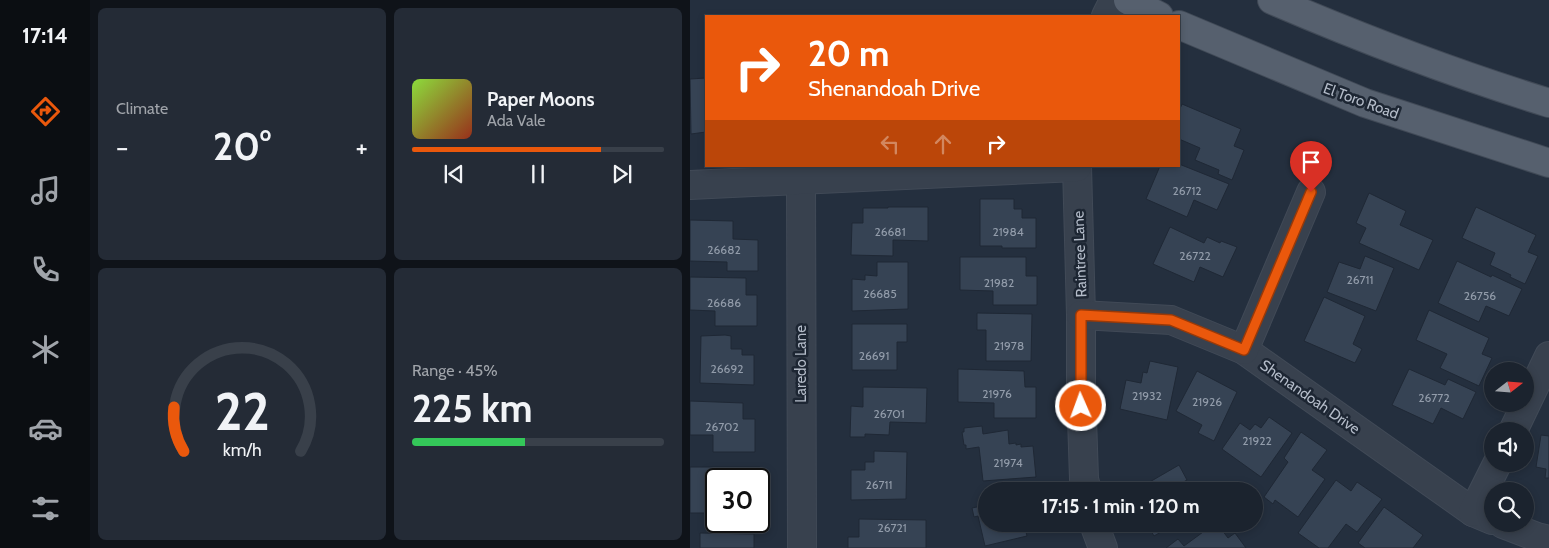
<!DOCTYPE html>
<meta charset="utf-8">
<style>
body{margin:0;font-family:Cabin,sans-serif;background:#242b36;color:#f1f3f6;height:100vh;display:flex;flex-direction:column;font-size:19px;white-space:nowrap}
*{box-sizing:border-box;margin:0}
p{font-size:16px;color:#a0a4aa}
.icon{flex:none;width:28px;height:28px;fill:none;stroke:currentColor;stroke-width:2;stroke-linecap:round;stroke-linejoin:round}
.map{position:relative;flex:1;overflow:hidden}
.drawer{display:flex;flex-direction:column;gap:8px;padding:8px;background:#0f1319;width:600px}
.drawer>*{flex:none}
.banner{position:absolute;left:15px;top:15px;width:475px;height:152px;border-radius:0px;box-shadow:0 2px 8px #0003,0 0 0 1px #39404a;background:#ea580c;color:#fff;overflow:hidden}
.needle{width:32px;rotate:73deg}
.tools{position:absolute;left:794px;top:362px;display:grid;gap:10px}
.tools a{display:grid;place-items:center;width:50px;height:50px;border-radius:50%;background:#1b232e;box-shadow:0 2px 8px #0003,0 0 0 1px #39404a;font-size:25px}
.speed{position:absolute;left:15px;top:468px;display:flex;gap:10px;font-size:25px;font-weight:700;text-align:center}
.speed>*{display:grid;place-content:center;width:65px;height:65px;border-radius:50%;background:#1b232e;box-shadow:0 2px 8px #0003,0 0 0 1px #39404a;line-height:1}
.speed .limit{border:2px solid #111;border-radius:8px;background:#fff;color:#111}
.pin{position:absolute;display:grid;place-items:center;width:42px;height:42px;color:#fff;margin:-51px -21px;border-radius:50% 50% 50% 0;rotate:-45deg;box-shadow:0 0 5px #0007}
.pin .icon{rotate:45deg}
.me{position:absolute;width:55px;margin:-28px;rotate:358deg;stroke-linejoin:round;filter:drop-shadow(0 0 4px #0008)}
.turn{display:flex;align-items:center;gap:18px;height:105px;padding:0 20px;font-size:22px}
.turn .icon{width:65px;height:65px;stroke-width:2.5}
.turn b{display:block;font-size:35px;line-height:42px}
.lanes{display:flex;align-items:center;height:48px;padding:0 20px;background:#0003;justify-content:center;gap:25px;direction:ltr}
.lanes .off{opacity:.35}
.big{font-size:38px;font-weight:700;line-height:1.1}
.drawer .widget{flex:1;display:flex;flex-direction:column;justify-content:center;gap:8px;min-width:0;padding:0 18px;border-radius:8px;background:#242b36}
.drawer .dial{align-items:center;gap:0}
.dial svg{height:130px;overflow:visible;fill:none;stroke:#39404a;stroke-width:7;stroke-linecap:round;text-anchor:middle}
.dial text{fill:#f1f3f6;stroke:none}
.song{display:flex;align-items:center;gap:15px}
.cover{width:60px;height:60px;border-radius:8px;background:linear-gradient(135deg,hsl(90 70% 55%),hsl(10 70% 35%))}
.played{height:5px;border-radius:2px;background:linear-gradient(90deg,#ea580c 75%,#39404a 75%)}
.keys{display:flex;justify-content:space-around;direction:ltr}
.heat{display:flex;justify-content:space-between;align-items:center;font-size:28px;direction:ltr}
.charge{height:8px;border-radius:4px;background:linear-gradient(90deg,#34c759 45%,#39404a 0)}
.drawer .tiles{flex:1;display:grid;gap:8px;grid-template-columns:repeat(2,1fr)}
.trip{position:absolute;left:288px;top:482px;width:285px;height:50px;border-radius:25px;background:#1b232e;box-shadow:0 2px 8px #0003,0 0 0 1px #39404a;font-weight:700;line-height:50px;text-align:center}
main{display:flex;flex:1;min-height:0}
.tabs{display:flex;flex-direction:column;width:90px;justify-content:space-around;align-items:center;background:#0b0e12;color:#a0a4aa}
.tabs .icon{width:35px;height:35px}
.tabs .selected{color:#ea580c}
.tabs b{font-size:22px;color:#f1f3f6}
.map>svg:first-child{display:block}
.building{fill:#364354;stroke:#1f2835}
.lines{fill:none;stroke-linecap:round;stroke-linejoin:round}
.minor-casing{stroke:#414a57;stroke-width:30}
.major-casing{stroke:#414a57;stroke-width:30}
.minor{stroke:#38414e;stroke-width:28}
.major{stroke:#56606e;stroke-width:28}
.route-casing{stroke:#983908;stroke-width:12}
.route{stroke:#ea580c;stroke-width:9}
.labels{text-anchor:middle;stroke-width:5;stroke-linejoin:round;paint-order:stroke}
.number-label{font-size:12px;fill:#929caa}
.street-label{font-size:15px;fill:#b4bcc9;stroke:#1d2633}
</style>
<main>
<nav class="tabs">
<b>17:14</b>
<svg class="icon selected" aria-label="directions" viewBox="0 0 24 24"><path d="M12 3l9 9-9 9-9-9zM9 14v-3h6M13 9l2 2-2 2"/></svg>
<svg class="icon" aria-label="music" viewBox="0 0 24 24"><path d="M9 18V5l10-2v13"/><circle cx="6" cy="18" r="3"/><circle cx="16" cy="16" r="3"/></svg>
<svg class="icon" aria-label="phone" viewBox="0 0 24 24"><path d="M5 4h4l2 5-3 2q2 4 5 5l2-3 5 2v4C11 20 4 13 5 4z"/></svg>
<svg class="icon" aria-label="climate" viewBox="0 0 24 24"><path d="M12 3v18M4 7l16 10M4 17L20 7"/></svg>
<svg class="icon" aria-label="car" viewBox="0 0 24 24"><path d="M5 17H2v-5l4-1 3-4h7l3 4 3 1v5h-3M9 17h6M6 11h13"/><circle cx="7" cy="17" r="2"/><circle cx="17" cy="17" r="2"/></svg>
<svg class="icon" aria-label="filters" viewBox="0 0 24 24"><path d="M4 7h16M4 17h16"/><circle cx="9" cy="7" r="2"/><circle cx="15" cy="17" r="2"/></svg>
</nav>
<section class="drawer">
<div class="tiles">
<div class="widget"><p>Climate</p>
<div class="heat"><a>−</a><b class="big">20°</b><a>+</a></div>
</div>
<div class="widget">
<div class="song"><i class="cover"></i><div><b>Paper Moons</b><p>Ada Vale</p></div></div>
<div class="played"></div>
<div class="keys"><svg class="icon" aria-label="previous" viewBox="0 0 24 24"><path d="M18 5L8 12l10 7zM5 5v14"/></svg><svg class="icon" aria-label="pause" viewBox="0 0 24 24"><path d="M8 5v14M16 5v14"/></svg><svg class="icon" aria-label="next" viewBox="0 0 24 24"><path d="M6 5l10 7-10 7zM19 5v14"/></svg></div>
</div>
<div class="widget dial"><svg viewBox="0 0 100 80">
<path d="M14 69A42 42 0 1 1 86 69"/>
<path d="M14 69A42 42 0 0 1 8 42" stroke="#ea580c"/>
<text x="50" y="56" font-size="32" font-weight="700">22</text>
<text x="50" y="72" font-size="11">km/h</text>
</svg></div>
<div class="widget"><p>Range · 45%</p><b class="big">225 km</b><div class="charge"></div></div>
</div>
</section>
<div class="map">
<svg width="859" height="548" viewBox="0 0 859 548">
<rect width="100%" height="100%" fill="#242f3e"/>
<g class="building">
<polygon points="16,78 16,132 1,134 0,79"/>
<polygon points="492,104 551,129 544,146 554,150 542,180 528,174 529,170 505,160 510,148 489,139 489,111"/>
<polygon points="489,164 539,184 527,210 504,200 497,217 456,199 470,166 489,166"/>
<polygon points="679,193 716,211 710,225 743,240 729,270 669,243 676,228 666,223"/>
<polygon points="290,199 324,199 324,209 332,209 332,218 346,218 346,248 312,248 312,246 290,246"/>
<polygon points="198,207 238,207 238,241 203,240 203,256 161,255 162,223 173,223 173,208 198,208"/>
<polygon points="786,207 846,235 838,252 848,256 835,284 820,277 821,275 800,265 805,253 772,238"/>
<polygon points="0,220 43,221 43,239 68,240 68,271 37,271 37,262 0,261"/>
<polygon points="480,227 514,243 517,237 530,243 531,241 547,247 533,277 510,267 504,282 463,264"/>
<polygon points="675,256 704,268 686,311 637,292 649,262 670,269"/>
<polygon points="270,257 336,257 336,276 347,276 347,305 303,305 303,291 270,290"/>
<polygon points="767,261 801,277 802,275 832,289 819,316 796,306 789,322 748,303"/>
<polygon points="187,262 218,262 218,309 162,311 162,279 175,280 175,275 187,276"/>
<polygon points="0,277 56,278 56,295 67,295 67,326 25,326 25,311 0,310"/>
<polygon points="634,297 675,316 663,344 672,349 665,363 614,341"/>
<polygon points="739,310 799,338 792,354 802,358 789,386 750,368 757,354 726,340"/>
<polygon points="287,313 342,314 341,361 296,361 296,330 287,330"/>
<polygon points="162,324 217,324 217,342 207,342 207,370 162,370"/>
<polygon points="35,335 41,336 41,349 52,349 52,355 64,355 64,385 10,383 11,336"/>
<polygon points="460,361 488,367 477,420 430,409 436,380 451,383 453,372 457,373"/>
<polygon points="268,369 334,371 335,387 346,387 346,418 304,418 304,403 268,402"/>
<polygon points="719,369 755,385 758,379 786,392 773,419 751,408 743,424 702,405"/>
<polygon points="507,371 547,392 524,441 508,433 512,425 486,411"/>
<polygon points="173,387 237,388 236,423 200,422 199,435 175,434 175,437 160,437 161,406 173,407"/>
<polygon points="0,401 53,403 53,419 65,419 65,452 23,452 23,435 0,435"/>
<polygon points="579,417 602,433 571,477 532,449 550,423 560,430 565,424 571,428"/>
<polygon points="292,426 293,434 318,430 319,444 326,443 326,445 331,444 331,447 343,446 346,477 293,481 289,447 276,449 276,445 274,445 272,432 274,432 274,428"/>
<polygon points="611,432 637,450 622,470 635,479 608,517 585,500 583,504 574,497 598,462 594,458"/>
<polygon points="851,435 859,436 859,478 855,478 856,469 846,467"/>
<polygon points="184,451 217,452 216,499 161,500 161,470 175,470 175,462 184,462"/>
<polygon points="489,465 497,480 488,485 492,491 444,491"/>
<polygon points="0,467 70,467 70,496 69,496 69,479 26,479 26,513 0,513"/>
<polygon points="646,480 661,491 667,482 692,499 667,532 656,524 638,548 629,548 608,533"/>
<polygon points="352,484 353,491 324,491"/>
<polygon points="296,505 296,524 334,524 337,536 295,546 288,516 284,517 282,508"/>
<polygon points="694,507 733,535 723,548 675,548 668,543"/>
<polygon points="169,519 236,520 236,548 158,548 158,537 169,537"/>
<polygon points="457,524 485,524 464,536"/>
<polygon points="524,524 531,524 534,528 532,530 538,538 545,533 556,548 476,548 488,539 494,546"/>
<polygon points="10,533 64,534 64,548 10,548"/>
</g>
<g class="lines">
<g class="minor-casing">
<g id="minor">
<polyline points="416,16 424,0"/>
<polyline points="387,166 391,315 391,387 394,479 397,491"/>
<polyline points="111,179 112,548"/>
<polyline points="0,185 387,167"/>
<polyline points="391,315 481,320 554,350 783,512 802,520"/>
<polyline points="554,350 621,192"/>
<polyline points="823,431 859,356"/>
<polyline points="783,512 807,464"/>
<polyline points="404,524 413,548"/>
<polyline points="813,524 847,537 859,540"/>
</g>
</g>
<g class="major-casing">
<g id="major">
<polyline points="438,0 469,16"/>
<path d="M582,0C673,39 765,74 859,103"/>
<polyline points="489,25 675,103 859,163"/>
</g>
</g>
<use href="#minor" class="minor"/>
<use href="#major" class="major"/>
</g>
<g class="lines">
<g class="route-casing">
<polyline id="route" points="391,406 391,315 481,320 554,350 621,192"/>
</g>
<use href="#route" class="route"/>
</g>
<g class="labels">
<g class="number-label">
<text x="497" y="195">26712</text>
<text x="200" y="236">26681</text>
<text x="318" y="236">21984</text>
<text x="34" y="254">26682</text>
<text x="505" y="260">26722</text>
<text x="670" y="284">26711</text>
<text x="309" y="287">21982</text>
<text x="190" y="298">26685</text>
<text x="790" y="300">26756</text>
<text x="34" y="307">26686</text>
<text x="319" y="350">21978</text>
<text x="184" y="360">26691</text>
<text x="37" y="373">26692</text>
<text x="307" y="398">21976</text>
<text x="457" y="400">21932</text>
<text x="744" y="402">26772</text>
<text x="517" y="406">21926</text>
<text x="199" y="418">26701</text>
<text x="32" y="431">26702</text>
<text x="567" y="445">21922</text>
<text x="318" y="467">21974</text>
<text x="189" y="489">26711</text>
<text x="202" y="532">26721</text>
</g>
<g class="street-label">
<text transform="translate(671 101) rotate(20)" y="5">El Toro Road</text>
<text transform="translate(390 254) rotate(-92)" y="5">Raintree Lane</text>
<text transform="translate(111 364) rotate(-90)" y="5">Laredo Lane</text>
<text transform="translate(620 397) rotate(35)" y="5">Shenandoah Drive</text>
</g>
</g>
</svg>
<div class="tools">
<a><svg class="needle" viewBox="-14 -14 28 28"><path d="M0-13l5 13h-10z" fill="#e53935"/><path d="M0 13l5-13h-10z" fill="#a0a4aa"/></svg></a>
<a><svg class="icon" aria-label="sound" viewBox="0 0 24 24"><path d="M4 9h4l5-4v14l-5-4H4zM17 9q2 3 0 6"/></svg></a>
<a><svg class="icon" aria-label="search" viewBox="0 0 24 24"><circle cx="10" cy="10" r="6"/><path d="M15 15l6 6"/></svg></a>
</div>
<div class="speed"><div class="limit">30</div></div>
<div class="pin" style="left:621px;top:192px;background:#d93025"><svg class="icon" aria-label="arrive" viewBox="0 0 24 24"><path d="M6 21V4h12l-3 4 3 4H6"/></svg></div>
<svg class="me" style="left:391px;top:406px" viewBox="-20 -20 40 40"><circle r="17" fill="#ea580c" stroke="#fff" stroke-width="3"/><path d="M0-11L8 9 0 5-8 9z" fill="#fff"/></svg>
<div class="trip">17:15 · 1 min · 120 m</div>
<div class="banner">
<div class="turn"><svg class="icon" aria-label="right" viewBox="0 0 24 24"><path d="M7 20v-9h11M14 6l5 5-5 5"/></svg><div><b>20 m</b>Shenandoah Drive</div></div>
<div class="lanes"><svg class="icon off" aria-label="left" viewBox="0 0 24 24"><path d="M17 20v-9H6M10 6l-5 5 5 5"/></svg><svg class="icon off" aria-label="ahead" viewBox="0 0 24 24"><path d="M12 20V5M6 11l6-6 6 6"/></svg><svg class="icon" aria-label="right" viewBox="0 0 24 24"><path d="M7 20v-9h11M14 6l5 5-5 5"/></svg></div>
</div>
</div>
</main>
